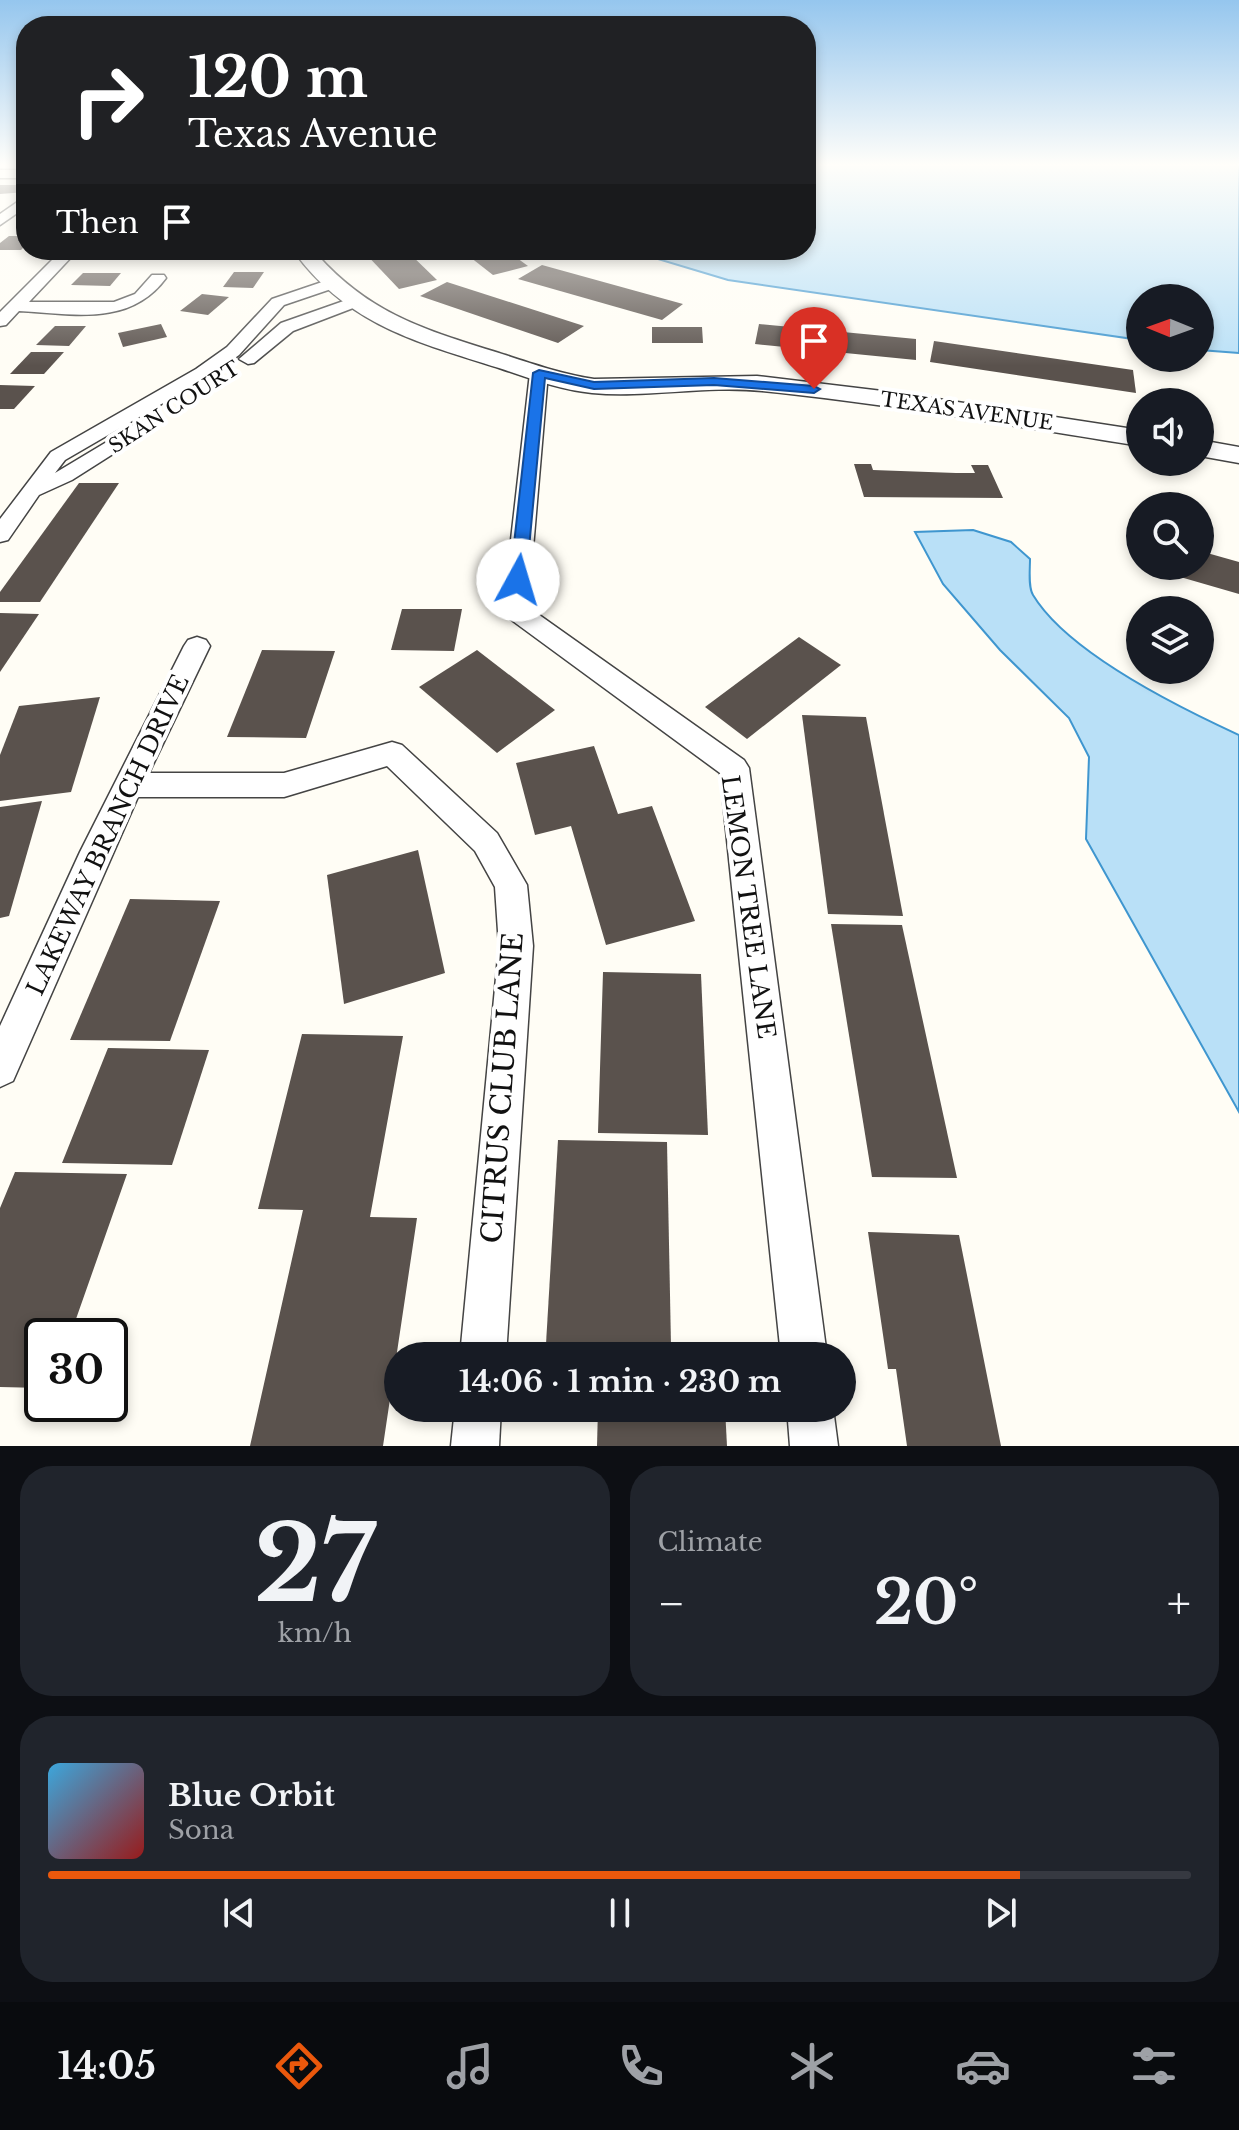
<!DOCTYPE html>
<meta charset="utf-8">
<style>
body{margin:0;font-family:"Libre Baskerville",serif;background:#20242c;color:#f1f3f6;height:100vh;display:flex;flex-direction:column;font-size:30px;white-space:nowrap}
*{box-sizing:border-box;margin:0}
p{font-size:26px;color:#9ea1a6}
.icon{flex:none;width:44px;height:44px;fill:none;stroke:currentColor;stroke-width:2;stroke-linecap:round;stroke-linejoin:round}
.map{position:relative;height:1446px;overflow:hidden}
.panel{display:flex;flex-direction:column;gap:20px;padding:20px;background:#0d0f14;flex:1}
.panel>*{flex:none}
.hud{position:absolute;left:16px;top:16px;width:800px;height:244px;border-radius:32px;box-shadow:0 4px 12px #0003;background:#202124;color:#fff;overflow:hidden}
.needle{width:52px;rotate:271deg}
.fabs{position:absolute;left:1126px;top:284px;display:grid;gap:16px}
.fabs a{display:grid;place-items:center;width:88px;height:88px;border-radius:50%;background:#171b24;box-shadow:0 4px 12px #0003;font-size:40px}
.speed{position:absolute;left:24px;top:1318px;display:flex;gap:16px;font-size:40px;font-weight:700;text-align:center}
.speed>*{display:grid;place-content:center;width:104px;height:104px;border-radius:50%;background:#171b24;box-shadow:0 4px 12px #0003;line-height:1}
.speed .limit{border:4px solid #111;border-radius:12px;background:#fff;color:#111}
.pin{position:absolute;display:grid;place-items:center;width:68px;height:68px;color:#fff;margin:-82px -34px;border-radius:50% 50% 50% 0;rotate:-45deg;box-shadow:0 0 8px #0007}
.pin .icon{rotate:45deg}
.me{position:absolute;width:88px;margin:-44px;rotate:6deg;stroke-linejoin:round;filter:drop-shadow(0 0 6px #0008)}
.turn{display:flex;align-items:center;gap:28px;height:168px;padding:0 40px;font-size:36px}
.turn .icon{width:104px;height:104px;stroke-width:2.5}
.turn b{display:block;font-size:56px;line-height:68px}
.then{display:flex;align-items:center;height:76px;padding:0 40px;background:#0003;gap:16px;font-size:30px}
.big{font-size:60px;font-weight:800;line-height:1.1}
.panel .widget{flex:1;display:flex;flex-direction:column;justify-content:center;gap:12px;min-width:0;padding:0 28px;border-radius:32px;background:#20242c}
.panel .dial{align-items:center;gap:0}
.dial b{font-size:104px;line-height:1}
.song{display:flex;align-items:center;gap:24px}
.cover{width:96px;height:96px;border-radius:12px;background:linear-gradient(135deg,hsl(200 70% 55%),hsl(0 70% 35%))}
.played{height:8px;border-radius:4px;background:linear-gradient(90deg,#ea580c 85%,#363941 85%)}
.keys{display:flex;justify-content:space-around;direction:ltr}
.heat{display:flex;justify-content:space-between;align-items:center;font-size:44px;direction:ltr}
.panel .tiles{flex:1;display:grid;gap:20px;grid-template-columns:1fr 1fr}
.widget:last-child{grid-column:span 2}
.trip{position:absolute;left:384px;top:1342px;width:472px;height:80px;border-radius:40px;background:#171b24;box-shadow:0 4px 12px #0003;font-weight:800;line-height:80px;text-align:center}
.tab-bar{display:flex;height:128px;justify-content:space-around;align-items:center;background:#090b0e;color:#9ea1a6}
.tab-bar .icon{width:56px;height:56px}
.tab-bar .current{color:#ea580c}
.tab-bar b{font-size:36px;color:#f1f3f6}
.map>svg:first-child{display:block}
.water{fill:#b9e0f7;stroke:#3f96cf;stroke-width:2}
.building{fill:#5a524d}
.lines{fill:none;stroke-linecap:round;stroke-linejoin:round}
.minor-casing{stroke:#444;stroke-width:3}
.tertiary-casing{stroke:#444;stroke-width:3}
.minor{fill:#fff;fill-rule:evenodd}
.tertiary{fill:#fff;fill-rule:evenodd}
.route{fill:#1a73e8;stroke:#114b97;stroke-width:2}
.labels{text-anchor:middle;stroke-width:8;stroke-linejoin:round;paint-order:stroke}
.far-street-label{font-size:20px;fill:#111;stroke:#fff}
.street-label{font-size:24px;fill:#111;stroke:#fff}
.near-street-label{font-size:28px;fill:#111;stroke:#fff}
</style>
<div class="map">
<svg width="1239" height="1446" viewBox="0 0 1239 1446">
<rect width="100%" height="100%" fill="#fffdf5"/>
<g class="water">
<polygon points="806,163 1239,163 1239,353 1200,350 1200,298 1140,298 1140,340 728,280 628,250 806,250"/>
<path d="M973,530L1011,542L1030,559C1030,570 1028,587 1033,595C1068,653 1178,707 1239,735V1112L1086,839L1089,757L1069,718L1000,650L943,584L915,532Z"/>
</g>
<g class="building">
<polygon points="0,185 26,185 26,192 0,194"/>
<polygon points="9,236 26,236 26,245 21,250 0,250 0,243"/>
<polygon points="120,250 148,250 139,260 110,260"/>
<polygon points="207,250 236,250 228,260 200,260"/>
<polygon points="362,250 406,250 437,280 399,289"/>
<polygon points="461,250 506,250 528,266 493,275"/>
<polygon points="542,265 683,304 662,320 518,279"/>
<polygon points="234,272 264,272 253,288 223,287"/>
<polygon points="83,273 121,273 110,286 71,285"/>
<polygon points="447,282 584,326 558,343 420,296"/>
<polygon points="202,294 229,297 208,315 180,311"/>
<polygon points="161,324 167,337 123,347 118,333"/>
<polygon points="759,324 916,339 916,360 755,344"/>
<polygon points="55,326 86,326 69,346 36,345"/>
<polygon points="652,327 702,327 703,343 652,343"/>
<polygon points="934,341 1133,370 1136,393 930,362"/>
<polygon points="31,352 64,352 44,374 10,374"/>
<polygon points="0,385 35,386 14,409 0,409"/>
<polygon points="854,464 871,464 873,470 956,473 975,473 971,465 988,465 1003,498 864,497"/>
<polygon points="79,483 119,483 40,602 0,602 0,592"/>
<polygon points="1200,551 1239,562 1239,594 1163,572 1165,566 1200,566"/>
<polygon points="402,609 462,609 454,651 391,650"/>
<polygon points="0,613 39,614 0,672"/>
<polygon points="799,637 841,665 747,739 705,707"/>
<polygon points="262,650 335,651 306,738 227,737"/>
<polygon points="477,650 555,710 497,753 419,687"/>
<polygon points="100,697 71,792 0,801 0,755 19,706"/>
<polygon points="802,715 866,717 903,916 828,914"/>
<polygon points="594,746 618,814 652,806 695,921 606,945 571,826 535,835 516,763"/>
<polygon points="42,801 9,916 0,918 0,807"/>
<polygon points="418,850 445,973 344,1004 327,875"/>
<polygon points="130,899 220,901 170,1041 70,1040"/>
<polygon points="831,924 902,925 957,1178 872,1177"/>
<polygon points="603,972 701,974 708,1135 598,1133"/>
<polygon points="302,1034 403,1036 370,1217 417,1218 383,1446 250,1446 303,1210 258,1209"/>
<polygon points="108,1048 209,1050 172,1165 62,1163"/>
<polygon points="558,1140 667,1142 671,1346 546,1344"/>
<polygon points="15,1172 127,1174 70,1336 42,1336 42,1388 0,1387 0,1208"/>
<polygon points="868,1232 959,1235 1001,1446 907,1446 896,1369 888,1369"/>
<polygon points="598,1408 725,1408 727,1446 597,1446"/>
</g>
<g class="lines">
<g class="minor-casing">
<g id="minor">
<rect x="0" y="170" width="26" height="8"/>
<polygon points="26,196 26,207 0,225 0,214"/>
<path d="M62,250H78L29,302H114L135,294L152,275H164L166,278C130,327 72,314 19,311L6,325L0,326V312Z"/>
<polygon points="331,279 339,284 337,287 284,305 239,355 208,377 65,460 55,473 140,422 147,420 157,426 72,480 39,495 8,540 0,542 0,519 51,452 196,369 227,347 272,299"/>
<polygon points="355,297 363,302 361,305 293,331 254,363 248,364 239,359 281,323"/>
<polygon points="539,367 548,373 528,607 744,760 749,768 827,1356 781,1356 720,773 506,616 503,610 530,373"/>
<polygon points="197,637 206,640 210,646 149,773 284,773 392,742 402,745 497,833 527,885 533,946 506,1356 460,1356 499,946 495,887 475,851 387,766 284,797 138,797 13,1081 0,1087 0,1026 80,852 184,646 188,640"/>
<polygon points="455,1408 501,1408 499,1446 451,1446"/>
<polygon points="787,1408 833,1408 838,1446 790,1446"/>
</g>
</g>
<g class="tertiary-casing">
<g id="tertiary">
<path d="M293,250H313C367,313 422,329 499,353C530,363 561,374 594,379L757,376L899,393L1140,430V446C1014,426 889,404 762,391C706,385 648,398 592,393C560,390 529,378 499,368C416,342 346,324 293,250Z"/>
<polygon points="1200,440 1239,447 1239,463 1200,456"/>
</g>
</g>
<use href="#minor" class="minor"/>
<use href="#tertiary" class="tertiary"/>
</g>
<linearGradient id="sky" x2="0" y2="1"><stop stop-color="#95c6ee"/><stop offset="0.45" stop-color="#fffefa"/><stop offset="1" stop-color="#fffefa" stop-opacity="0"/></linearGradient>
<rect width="1239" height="366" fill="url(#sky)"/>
<polygon class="route" points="539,370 594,382 714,378 814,386 820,389 814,393 714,385 594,389 545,378 526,580 518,585 510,580 533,373"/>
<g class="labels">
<g class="far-street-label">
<text transform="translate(174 407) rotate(-33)" y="7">SKAN COURT</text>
<text transform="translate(967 411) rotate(8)" y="7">TEXAS AVENUE</text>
</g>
<g class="street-label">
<text transform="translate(108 835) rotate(-65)" y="8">LAKEWAY BRANCH DRIVE</text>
<text transform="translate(748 907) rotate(82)" y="8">LEMON TREE LANE</text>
</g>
<g class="near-street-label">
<text transform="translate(502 1088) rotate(-86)" y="10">CITRUS CLUB LANE</text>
</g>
</g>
</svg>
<div class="fabs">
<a><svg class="needle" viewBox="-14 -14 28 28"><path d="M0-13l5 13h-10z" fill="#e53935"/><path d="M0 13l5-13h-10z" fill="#9ea1a6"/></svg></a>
<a><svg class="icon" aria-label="sound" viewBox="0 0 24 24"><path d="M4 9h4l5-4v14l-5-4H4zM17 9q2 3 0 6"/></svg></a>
<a><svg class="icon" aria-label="search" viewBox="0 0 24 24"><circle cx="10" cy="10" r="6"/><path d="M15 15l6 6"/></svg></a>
<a><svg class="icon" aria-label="layers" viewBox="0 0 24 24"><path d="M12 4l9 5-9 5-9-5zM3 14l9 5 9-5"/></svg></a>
</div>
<div class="speed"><div class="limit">30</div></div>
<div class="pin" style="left:814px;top:389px;background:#d93025"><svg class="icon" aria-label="arrive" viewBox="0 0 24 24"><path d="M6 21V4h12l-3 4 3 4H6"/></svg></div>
<svg class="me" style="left:518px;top:580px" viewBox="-20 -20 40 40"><circle r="19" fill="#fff"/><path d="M0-13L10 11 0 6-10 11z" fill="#1a73e8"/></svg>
<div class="trip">14:06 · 1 min · 230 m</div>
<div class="hud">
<div class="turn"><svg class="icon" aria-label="right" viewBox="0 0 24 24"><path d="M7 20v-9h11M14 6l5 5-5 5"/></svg><div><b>120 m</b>Texas Avenue</div></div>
<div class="then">Then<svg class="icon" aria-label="arrive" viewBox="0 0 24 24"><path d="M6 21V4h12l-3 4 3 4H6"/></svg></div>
</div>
</div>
<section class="panel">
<div class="tiles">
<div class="widget dial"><b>27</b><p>km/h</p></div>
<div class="widget"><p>Climate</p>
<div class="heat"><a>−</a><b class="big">20°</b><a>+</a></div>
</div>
<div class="widget">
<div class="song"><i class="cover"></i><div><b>Blue Orbit</b><p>Sona</p></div></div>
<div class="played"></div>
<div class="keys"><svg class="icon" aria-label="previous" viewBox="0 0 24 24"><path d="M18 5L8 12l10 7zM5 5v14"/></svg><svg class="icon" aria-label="pause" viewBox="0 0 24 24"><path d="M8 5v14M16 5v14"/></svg><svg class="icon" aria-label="next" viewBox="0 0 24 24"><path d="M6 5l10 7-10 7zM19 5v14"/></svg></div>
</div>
</div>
</section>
<nav class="tab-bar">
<b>14:05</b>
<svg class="icon current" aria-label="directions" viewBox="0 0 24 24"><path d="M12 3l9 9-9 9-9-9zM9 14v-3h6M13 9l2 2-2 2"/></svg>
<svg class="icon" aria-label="music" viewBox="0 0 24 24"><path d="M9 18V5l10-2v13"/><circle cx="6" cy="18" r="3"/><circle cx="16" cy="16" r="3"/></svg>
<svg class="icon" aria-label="phone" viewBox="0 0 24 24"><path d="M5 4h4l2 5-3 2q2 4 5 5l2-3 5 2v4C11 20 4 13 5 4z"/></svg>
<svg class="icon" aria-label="climate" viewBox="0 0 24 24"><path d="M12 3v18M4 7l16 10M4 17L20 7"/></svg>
<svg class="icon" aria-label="car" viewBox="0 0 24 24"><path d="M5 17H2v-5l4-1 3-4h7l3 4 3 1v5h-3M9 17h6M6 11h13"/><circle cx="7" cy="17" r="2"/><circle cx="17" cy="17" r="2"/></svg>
<svg class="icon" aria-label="filters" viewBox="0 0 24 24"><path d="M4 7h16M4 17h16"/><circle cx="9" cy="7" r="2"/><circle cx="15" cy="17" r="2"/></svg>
</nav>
